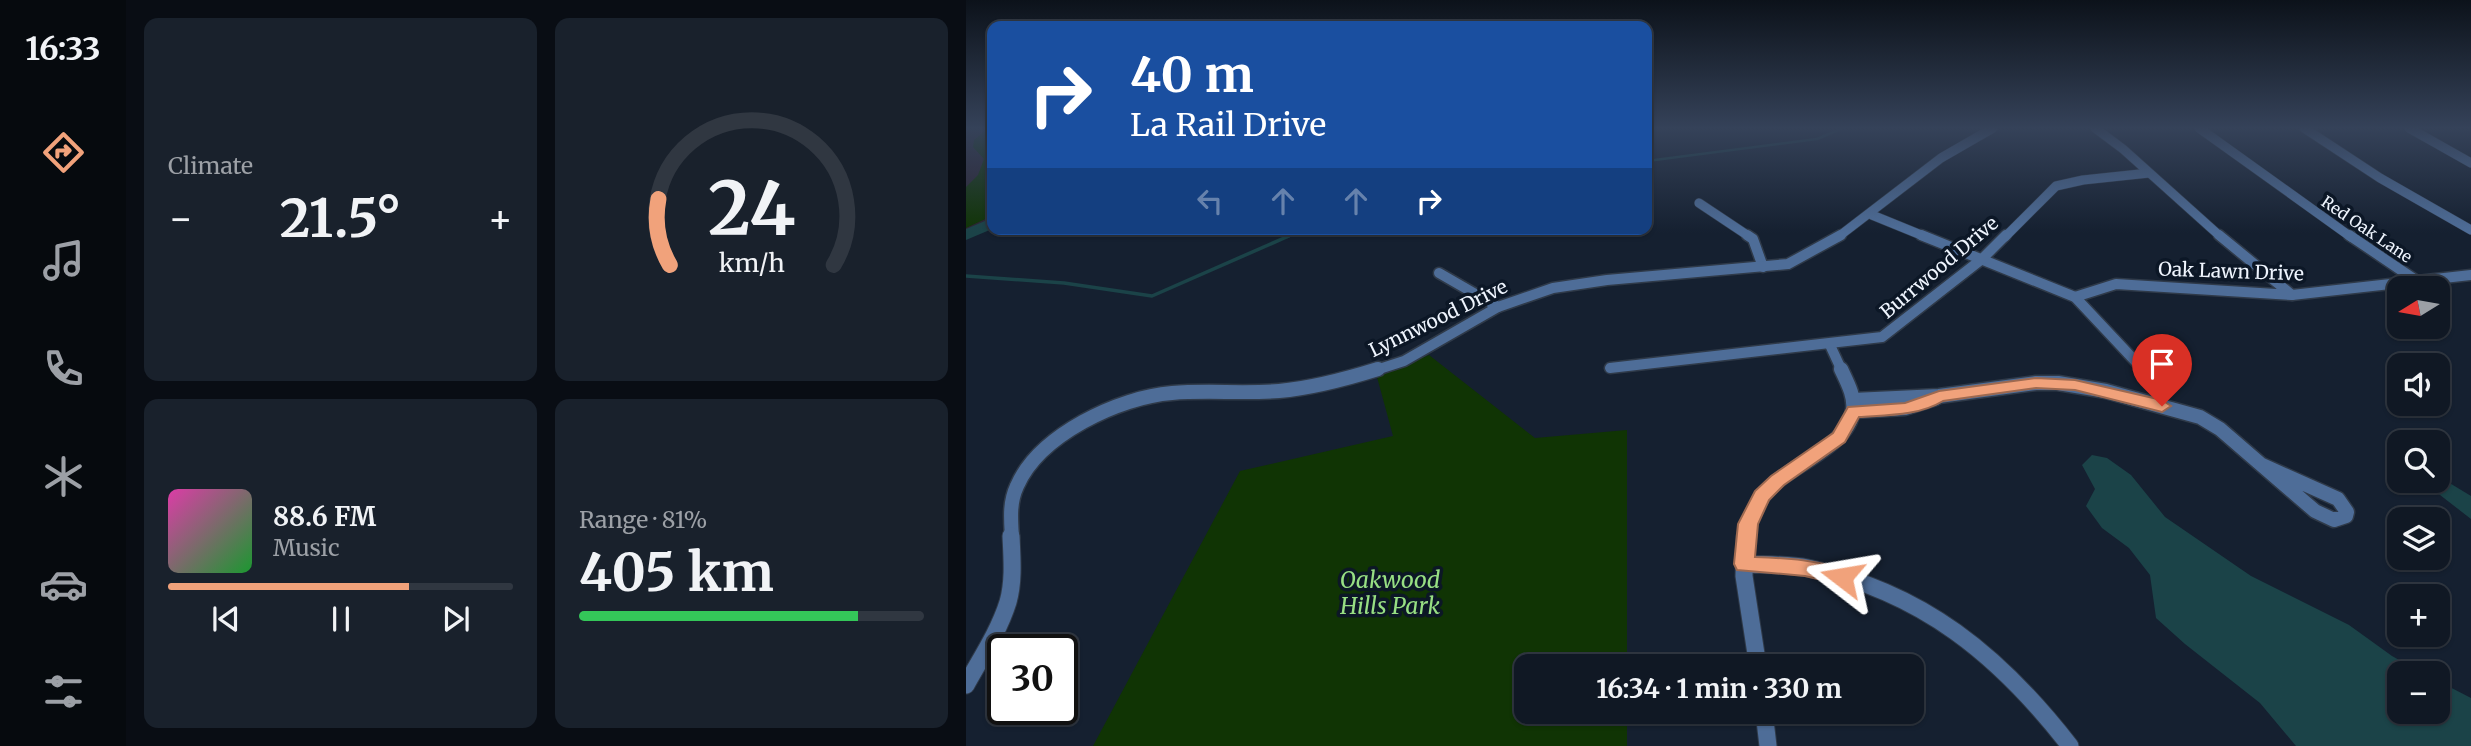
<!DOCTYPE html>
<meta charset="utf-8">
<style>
body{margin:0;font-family:Merriweather,serif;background:#19212c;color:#f1f3f6;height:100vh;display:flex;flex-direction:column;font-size:26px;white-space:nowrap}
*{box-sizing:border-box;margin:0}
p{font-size:23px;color:#9ca0a6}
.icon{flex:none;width:38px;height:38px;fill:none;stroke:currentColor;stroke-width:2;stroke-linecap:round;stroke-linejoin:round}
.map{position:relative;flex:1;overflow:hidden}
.side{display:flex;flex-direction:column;gap:18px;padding:18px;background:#090d14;width:840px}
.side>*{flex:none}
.guide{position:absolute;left:21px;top:21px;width:665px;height:214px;border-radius:14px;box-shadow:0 2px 5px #0004,0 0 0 2px #303741;background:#1a4fa0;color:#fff;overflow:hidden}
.needle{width:46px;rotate:259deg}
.buttons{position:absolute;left:1421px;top:276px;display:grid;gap:14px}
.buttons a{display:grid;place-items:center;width:63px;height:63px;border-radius:14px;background:#101824;box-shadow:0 2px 5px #0004,0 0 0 2px #303741;font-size:35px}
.speed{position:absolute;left:21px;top:634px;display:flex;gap:14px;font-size:35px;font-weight:700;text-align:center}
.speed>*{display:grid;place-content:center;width:91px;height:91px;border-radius:50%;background:#101824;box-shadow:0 2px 5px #0004,0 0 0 2px #303741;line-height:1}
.speed .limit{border:4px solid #111;border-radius:10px;background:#fff;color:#111}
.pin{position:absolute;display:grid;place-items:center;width:60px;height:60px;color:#fff;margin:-72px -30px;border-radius:50% 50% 50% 0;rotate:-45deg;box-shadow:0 0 7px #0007}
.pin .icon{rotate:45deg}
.me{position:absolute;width:77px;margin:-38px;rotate:284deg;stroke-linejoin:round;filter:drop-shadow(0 0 5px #0008)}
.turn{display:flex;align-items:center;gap:24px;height:147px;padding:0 28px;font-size:32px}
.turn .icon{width:91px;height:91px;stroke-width:2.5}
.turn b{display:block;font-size:49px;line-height:60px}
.lanes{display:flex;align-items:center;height:66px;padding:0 28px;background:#0003;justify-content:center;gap:35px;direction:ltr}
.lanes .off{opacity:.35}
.big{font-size:52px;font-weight:700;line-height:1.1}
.side .card{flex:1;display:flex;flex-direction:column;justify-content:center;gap:10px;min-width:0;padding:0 24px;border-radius:14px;background:#19212c}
.side .dial{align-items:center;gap:0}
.dial svg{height:182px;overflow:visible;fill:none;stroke:#303741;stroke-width:7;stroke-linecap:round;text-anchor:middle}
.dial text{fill:#f1f3f6;stroke:none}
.song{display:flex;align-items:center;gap:21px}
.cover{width:84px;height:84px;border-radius:10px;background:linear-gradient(135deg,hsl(320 70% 55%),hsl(130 70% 35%))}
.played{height:7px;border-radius:4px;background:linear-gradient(90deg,#f1a27b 70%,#303741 70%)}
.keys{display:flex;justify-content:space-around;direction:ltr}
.heat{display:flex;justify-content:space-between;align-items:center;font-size:38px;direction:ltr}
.charge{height:10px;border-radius:5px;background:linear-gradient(90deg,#34c759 81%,#303741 0)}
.side .tiles{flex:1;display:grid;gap:18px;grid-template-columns:repeat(2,1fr)}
.trip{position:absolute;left:548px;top:654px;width:410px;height:70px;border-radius:14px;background:#101824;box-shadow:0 2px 5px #0004,0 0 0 2px #303741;font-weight:700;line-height:70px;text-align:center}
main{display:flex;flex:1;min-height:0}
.tabs{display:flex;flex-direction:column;width:126px;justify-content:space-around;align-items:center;background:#060a0e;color:#9ca0a6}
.tabs .icon{width:49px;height:49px}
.tabs .selected{color:#f1a27b}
.tabs b{font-size:32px;color:#f1f3f6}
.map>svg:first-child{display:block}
.education{fill:#2c2332}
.green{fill:#103404}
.water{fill:#1b4348}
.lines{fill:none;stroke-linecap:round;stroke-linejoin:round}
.stream-far1{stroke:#1b4348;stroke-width:2.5}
.stream{stroke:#1b4348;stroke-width:3.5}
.river{fill:#1b4348;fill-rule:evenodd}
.minor-far3-casing{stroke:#2f3a49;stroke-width:10}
.minor-far2-casing{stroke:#2f3a49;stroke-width:13}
.minor-far1-casing{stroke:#2f3a49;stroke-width:17}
.minor-casing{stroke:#2f3a49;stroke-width:19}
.minor-far3{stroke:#4e6d98;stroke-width:9}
.minor-far2{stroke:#4e6d98;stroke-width:10}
.minor-far1{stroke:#4e6d98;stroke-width:14}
.minor{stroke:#4e6d98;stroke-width:17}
.route{fill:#f1a27b;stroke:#9d6950;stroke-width:2}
.labels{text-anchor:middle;stroke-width:7;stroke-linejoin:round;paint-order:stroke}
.far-street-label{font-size:16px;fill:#eff5fe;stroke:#0c1726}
.street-label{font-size:19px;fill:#eff5fe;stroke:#0c1726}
.near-park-label{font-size:23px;font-style:italic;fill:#97df83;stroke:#0c1726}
</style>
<main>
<nav class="tabs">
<b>16:33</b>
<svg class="icon selected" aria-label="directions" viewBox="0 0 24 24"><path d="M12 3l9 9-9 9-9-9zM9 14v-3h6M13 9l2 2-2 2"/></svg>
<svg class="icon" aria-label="music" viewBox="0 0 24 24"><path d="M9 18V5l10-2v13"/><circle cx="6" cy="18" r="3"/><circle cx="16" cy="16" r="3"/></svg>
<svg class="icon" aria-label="phone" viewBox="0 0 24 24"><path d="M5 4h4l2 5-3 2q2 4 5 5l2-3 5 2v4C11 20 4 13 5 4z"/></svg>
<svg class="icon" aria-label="climate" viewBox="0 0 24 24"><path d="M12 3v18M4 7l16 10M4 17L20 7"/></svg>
<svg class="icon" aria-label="car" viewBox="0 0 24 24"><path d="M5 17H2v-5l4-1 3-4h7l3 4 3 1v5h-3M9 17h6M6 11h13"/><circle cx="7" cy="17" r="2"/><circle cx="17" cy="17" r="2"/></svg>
<svg class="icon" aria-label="filters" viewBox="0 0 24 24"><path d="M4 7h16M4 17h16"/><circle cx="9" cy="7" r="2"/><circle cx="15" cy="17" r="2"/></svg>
</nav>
<section class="side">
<div class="tiles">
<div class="card"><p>Climate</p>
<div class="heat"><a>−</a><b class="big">21.5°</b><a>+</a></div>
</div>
<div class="card dial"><svg viewBox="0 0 100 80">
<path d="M14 69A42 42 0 1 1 86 69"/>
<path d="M14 69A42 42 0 0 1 9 40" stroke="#f1a27b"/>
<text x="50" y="56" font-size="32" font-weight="700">24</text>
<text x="50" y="72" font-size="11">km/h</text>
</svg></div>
<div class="card">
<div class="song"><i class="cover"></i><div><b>88.6 FM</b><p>Music</p></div></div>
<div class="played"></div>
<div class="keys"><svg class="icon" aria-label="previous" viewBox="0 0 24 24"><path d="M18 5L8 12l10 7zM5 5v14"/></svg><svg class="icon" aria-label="pause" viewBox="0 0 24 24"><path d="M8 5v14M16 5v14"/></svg><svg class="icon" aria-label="next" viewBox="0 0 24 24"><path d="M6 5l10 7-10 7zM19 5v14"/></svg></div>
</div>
<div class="card"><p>Range · 81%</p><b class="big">405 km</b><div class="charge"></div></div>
</div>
</section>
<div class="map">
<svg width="1505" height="746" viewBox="0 0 1505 746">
<rect width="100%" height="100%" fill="#152030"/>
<polygon class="education" points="0,128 26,128 26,223 0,235"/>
<g class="green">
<polygon points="22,128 26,128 26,216 0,228 0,187 12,175 18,159 7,147 8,140"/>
<polygon points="463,355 569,438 661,430 661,667 560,667 560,712 661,712 661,746 127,746 274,471 427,436 411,377"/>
</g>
<g class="water">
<polygon points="1126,455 1141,458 1165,475 1199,517 1285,576 1383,625 1426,656 1458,674 1433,674 1433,712 1472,712 1472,681 1505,698 1505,746 1330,746 1294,703 1219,644 1190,618 1184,575 1163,548 1136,528 1120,506 1129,489 1116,465"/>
<polygon points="1472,476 1505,496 1505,519 1456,481 1472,481"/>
</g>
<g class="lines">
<g class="stream-far1">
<polyline points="681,161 851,139 877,128"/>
<polyline points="321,237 339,229"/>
</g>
<polyline class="stream" points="0,276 98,283 186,296 325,235"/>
<polygon class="river" points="26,218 26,229 0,240 0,229"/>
<g class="minor-far3-casing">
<g id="minor-far3">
<polyline points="1129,128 1157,149 1255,237"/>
<polyline points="1233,128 1385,237"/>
<polyline points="1338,128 1414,178 1505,230"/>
<polyline points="1443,128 1505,163"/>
<polyline points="733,203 784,237"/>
<polyline points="906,215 960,237"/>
<polyline points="872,237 975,158 1027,128"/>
<polyline points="1039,237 1090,186 1117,180 1183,173"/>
</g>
</g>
<g class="minor-far2-casing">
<g id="minor-far2">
<polyline points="781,235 787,239 797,267"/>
<polyline points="955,235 1109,297 1171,363 1183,371"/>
<polyline points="1253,235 1326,295"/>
<polyline points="1383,235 1451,281"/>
<polyline points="473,273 532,307"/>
<polyline points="1109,297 1150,284 1326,295 1505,275"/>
<polyline points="864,345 876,371"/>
<polyline points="644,368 916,337 1016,259 1040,235"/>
<polyline points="407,371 438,361 532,307 587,288 641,280 822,264 875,235"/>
</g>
</g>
<g class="minor-far1-casing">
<g id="minor-far1">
<polyline points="1181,369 1193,377"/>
<polyline points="887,400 973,396 1070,383 1092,383 1140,391 1234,417 1254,429 1349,511 1368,520 1380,516 1381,512 1372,499 1296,465"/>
<polyline points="888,411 939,408 970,398"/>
<path d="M46,538C45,520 43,503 51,486C73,435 153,397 206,393C242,390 278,394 313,391C347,388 380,379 412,369"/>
<path d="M779,538C783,518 791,501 806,486C828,464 883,445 887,410C889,396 881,382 875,369"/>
</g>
</g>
<g class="minor-casing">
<g id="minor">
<polyline points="779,536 778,576 792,667"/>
<path d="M778,564C799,565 821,564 842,568C956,591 1034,656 1104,746"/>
<path d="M0,685C15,658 33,631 42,602C48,581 46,558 45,536"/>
<polyline points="798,712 802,746"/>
</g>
</g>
<use href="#minor-far3" class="minor-far3"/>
<use href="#minor-far2" class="minor-far2"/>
<use href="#minor-far1" class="minor-far1"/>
<use href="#minor" class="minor"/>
</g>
<linearGradient id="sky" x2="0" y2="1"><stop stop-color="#0c121a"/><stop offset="0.55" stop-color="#354259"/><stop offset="1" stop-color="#354259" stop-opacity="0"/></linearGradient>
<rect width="1505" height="233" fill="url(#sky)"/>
<path class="route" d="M1070,378L1109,380L1196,400L1205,406L1196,412L1109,390L1070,388L977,401C952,416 922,415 893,417L879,442L818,485L803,500L792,524L789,557C822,558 852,560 884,571L887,577L884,583L876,585L839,576L771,570L768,564L772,524L789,491L805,476L867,433L882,407L939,403L973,391Z"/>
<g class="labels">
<g class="far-street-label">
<text transform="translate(1401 229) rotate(34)" y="6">Red Oak Lane</text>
</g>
<g class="street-label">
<text transform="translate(973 267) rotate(-40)" y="7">Burrwood Drive</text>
<text transform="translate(1265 271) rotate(2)" y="7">Oak Lawn Drive</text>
<text transform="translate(472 318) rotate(-26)" y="7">Lynnwood Drive</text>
</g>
<g class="near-park-label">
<text x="424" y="588">Oakwood<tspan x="424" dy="26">Hills Park</tspan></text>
</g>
</g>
</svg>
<div class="buttons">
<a><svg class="needle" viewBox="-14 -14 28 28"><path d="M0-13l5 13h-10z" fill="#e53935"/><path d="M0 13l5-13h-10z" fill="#9ca0a6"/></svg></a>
<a><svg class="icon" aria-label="sound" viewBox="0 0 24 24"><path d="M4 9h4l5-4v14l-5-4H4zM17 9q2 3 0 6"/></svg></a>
<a><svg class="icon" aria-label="search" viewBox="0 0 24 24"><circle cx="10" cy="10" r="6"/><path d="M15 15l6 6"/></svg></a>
<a><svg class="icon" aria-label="layers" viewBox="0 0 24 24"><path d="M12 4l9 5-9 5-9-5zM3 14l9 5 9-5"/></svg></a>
<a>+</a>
<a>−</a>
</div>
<div class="speed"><div class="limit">30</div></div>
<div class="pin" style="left:1196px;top:406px;background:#d93025"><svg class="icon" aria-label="arrive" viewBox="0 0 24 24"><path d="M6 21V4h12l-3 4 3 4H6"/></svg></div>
<svg class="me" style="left:876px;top:577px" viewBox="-20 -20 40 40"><path d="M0-17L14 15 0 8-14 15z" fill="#f1a27b" stroke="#fff" stroke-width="4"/></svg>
<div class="trip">16:34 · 1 min · 330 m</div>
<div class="guide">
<div class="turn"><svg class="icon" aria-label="right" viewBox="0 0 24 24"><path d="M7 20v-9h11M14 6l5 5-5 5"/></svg><div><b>40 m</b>La Rail Drive</div></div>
<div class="lanes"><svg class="icon off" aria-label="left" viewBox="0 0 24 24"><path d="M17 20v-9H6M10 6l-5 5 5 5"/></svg><svg class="icon off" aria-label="ahead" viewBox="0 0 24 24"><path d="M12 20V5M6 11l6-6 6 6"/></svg><svg class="icon off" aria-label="ahead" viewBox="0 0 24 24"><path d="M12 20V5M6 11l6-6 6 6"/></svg><svg class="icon" aria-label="right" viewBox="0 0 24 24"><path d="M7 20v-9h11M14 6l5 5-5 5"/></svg></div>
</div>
</div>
</main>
